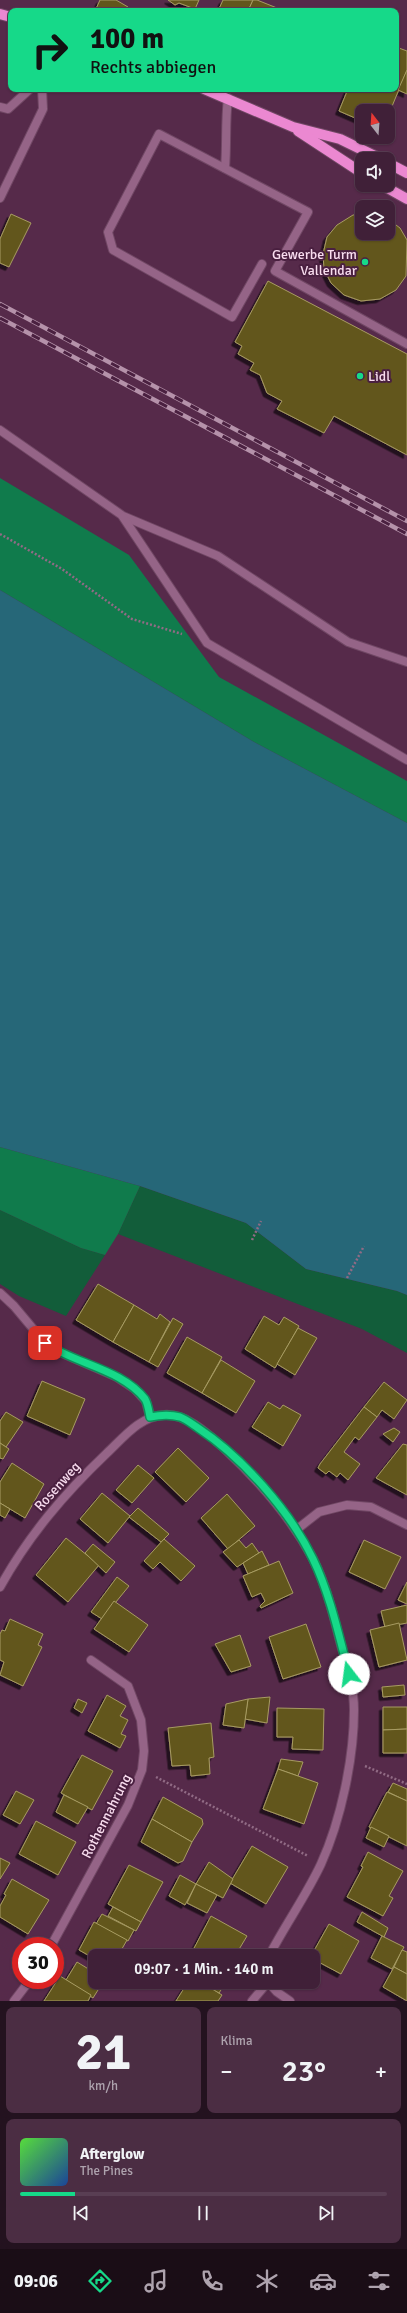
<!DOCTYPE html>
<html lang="de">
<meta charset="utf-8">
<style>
body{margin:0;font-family:Signika,sans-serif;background:#4b2d43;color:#f1f3f6;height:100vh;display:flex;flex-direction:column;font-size:15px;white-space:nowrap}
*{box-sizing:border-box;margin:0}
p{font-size:13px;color:#aea3ae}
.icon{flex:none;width:22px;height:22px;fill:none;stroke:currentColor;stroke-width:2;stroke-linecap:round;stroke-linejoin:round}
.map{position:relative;height:2001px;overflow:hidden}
.sheet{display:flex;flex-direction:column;gap:6px;padding:6px;background:#23121f;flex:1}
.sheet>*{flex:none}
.banner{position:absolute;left:8px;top:8px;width:391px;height:84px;border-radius:8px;box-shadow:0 1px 3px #0004,0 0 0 1px #593e53;background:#16d989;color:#111;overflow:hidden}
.needle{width:26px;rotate:343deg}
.controls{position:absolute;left:355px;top:104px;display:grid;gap:8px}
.controls a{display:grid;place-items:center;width:40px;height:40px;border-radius:8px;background:#402038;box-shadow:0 1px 3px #0004,0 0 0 1px #593e53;font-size:20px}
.speed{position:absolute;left:12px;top:1937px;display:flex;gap:8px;font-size:20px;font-weight:700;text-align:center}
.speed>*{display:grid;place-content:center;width:52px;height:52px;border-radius:50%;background:#402038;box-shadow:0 1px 3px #0004,0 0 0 1px #593e53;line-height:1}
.speed .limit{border:6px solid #d22;background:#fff;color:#111}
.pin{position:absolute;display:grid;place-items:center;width:34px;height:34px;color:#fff;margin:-17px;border-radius:8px;box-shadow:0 2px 6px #0006}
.me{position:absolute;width:44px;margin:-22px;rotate:345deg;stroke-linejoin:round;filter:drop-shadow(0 0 3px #0008)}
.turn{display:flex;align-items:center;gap:14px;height:84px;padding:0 16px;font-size:18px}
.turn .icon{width:52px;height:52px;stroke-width:2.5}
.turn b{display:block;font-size:28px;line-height:34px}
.big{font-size:30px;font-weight:600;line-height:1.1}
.sheet .card{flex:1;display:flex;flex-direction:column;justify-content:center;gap:6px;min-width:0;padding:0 14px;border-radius:8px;background:#4b2d43}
.sheet .dial{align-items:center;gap:0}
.dial b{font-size:52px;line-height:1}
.song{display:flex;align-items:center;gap:12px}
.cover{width:48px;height:48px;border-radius:6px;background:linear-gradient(135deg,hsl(110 70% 55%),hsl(220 70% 35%))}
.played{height:4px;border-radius:2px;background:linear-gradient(90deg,#16d989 15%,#593e53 15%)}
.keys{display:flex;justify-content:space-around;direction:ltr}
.heat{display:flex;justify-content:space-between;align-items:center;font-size:22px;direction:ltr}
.sheet .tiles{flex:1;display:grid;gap:6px;grid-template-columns:1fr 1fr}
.card:last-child{grid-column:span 2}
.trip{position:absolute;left:88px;top:1949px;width:232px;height:40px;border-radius:8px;background:#402038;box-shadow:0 1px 3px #0004,0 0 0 1px #593e53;font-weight:600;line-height:40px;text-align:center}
.dock{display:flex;height:64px;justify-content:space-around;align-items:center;background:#1a0d16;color:#aea3ae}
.dock .icon{width:28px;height:28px}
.dock .current{color:#16d989}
.dock b{font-size:18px;color:#f1f3f6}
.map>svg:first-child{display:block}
.green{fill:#125d3a}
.forest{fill:#107b4c}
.water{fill:#266778}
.building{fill:#62571c;stroke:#a79b62;filter:url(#shadow)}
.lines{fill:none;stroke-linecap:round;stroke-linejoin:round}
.lane-casing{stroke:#704764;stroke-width:10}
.street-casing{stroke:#704764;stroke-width:10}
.primary-casing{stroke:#704764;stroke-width:12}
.path{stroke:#916b85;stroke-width:2.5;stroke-dasharray:2 2;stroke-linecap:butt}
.lane{stroke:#956487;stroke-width:8}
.street{stroke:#956487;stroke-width:8}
.primary{stroke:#eb88d1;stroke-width:10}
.rail-casing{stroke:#b592aa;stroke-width:4.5}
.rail{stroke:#4a2040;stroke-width:3;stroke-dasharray:9;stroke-linecap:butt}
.route-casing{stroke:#0e8d59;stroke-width:10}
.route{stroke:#16d989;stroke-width:7}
.poi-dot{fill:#16d989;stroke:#4a2040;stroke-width:1.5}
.labels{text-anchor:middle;stroke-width:4;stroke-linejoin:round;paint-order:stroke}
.poi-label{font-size:14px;fill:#f9ddef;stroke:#4a2040;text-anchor:end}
.street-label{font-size:14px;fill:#f9ddef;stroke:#4a2040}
</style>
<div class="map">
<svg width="407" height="2001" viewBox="0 0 407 2001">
<defs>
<filter id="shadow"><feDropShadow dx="-3.5" dy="3.5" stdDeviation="0" flood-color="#0009"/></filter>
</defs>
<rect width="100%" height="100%" fill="#562a4a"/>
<g class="green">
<polygon points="140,1186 246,1223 306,1269 397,1291 407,1295 407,1353 362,1329 118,1234"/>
<polygon points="0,1210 81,1248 105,1255 66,1316 19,1296 0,1284"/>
</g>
<g class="forest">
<polygon points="0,478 129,555 219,677 407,781 407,823 254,742 0,590"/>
<polygon points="0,1147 140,1186 118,1234 105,1255 81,1248 0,1210"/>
</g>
<polygon class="water" points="0,590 254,742 407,823 407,1295 397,1291 306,1269 246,1223 140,1186 0,1147"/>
<g class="building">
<polygon points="100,0 116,0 128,7 127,11 95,11"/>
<polygon points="168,0 199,0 195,9 179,3 175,5"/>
<polygon points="223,0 253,0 248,11 218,11"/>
<polygon points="253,0 257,0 282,10 248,11"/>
<polygon points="396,47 407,51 407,70 388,116 388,111 362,111 362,121 339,111 348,89 396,89"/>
<polygon points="407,70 407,94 398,90"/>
<polygon points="11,214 31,223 9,267 0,263 0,239"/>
<polygon points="362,214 362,233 388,233 388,219 400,228 407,240 406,276 396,290 380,299 361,301 344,295 331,283 324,269 323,254 327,237 337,225 353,215"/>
<polygon points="268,281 407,354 407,455 334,416 324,433 277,409 282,401 267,393 260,375 250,370 254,363 238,354 242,346 235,342"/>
<polygon points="98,1284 134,1305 113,1342 76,1320"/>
<polygon points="134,1305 157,1319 160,1314 170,1322 149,1362 113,1342"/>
<polygon points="264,1316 279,1325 284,1317 299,1326 275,1368 245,1349"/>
<polygon points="173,1318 183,1324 158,1367 149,1362"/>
<polygon points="298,1328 317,1338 295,1375 277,1364"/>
<polygon points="187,1337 222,1357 202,1393 167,1373"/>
<polygon points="221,1360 255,1381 236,1413 202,1393"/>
<polygon points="42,1381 85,1399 70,1435 27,1416"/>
<polygon points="384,1382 407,1400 394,1419 382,1410 377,1417 364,1407"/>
<polygon points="268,1402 280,1409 283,1405 301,1415 283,1446 252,1427"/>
<polygon points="364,1407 377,1417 359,1440 355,1437 344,1452 360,1464 348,1480 340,1473 337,1477 329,1471 326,1474 318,1468 320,1464"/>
<polygon points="6,1412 23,1422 6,1447 0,1443 0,1421"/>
<polygon points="394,1428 400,1432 393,1442 383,1434"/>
<polygon points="0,1443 9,1449 3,1459 0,1458"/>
<polygon points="403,1444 407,1445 407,1495 376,1478"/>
<polygon points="178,1448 209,1478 186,1502 155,1472"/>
<polygon points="12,1463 44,1484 25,1518 0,1503 0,1482"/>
<polygon points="138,1465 154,1478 132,1503 116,1490"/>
<polygon points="102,1493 130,1516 108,1543 80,1519"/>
<polygon points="227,1494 255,1526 228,1549 201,1518"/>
<polygon points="0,1503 10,1509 5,1518 0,1515"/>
<polygon points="138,1508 169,1534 161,1542 129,1517"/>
<polygon points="66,1538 99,1565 68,1602 36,1575"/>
<polygon points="164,1539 195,1566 181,1581 160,1562 153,1569 144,1561"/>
<polygon points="239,1540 246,1548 252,1543 259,1553 237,1567 223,1552"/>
<polygon points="364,1540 401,1557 385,1589 349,1572"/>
<polygon points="93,1544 115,1562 106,1573 85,1553"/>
<polygon points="262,1551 269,1565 248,1574 243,1563"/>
<polygon points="279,1561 293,1593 261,1608 260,1606 265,1601 261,1593 252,1597 243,1576"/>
<polygon points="117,1577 129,1586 102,1619 91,1612"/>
<polygon points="407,1582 407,1604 398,1600"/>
<polygon points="114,1601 148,1625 129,1652 94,1629"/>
<polygon points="407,1605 407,1623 385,1627 381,1611"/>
<polygon points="10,1619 43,1634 38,1645 42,1647 23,1686 0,1675 4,1662 0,1660 0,1634 2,1630 5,1631"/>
<polygon points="399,1623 407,1660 379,1667 370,1630"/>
<polygon points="306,1624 321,1667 283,1679 269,1637"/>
<polygon points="240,1635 251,1666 231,1672 215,1644"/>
<polygon points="404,1685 405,1695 383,1697 382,1687"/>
<polygon points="107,1695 126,1706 120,1716 128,1720 121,1734 126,1736 120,1748 88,1731"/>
<polygon points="270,1697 267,1723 245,1719 248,1699"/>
<polygon points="78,1699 87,1703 82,1713 74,1708"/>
<polygon points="248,1699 244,1728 223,1725 226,1704"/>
<polygon points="383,1707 407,1707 407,1729 383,1730"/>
<polygon points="277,1708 324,1709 323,1750 292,1749 293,1737 277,1737"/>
<polygon points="211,1723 214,1757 209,1758 210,1774 191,1776 190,1765 172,1766 168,1728"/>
<polygon points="407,1729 407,1753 383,1753 383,1730"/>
<polygon points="82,1755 113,1771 92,1810 61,1793"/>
<polygon points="281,1759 303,1762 298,1776 278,1769"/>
<polygon points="278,1769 318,1783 304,1824 263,1809"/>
<polygon points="393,1783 407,1789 407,1801 388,1792"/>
<polygon points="16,1791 34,1800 20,1824 3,1815"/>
<polygon points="387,1792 407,1801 407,1846 369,1827"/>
<polygon points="64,1795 88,1807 78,1824 56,1812"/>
<polygon points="163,1797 202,1819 203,1824 192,1842 152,1819"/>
<polygon points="152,1819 192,1842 183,1861 178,1863 141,1842"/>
<polygon points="36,1821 76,1842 58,1875 19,1854"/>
<polygon points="371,1827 389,1836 384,1847 366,1838"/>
<polygon points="252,1846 288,1867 266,1904 230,1883"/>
<polygon points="368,1852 403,1871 389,1896 393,1898 383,1916 347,1897 363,1867 361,1866"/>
<polygon points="0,1858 10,1863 0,1879"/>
<polygon points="209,1862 233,1879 223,1898 196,1884"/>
<polygon points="129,1865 163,1882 141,1922 108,1904"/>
<polygon points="180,1875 196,1884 185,1905 169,1896"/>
<polygon points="12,1879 49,1900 28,1934 0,1917 0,1906 6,1895 4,1894"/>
<polygon points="196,1884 217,1895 207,1913 187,1903"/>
<polygon points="113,1907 141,1922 136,1931 108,1916"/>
<polygon points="362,1912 388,1928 384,1937 357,1922"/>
<polygon points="102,1914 134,1930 128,1941 96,1924"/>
<polygon points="211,1916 247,1936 235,1956 199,1956 192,1952"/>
<polygon points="94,1922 127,1940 119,1954 114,1951 111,1956 95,1956 95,1959 79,1950"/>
<polygon points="329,1924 359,1941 341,1974 313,1959 311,1956"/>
<polygon points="382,1936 404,1947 392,1969 371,1958"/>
<polygon points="402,1950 407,1952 407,1974 394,1967"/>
<polygon points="77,1962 95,1973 95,1982 103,1982 93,1998 66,1980"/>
<polygon points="394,1967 407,1974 407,2001 383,1987"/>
<polygon points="60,1976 91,1995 88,2001 44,2001"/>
<polygon points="188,1982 201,1982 222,1995 218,2001 176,2001"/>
<polygon points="201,1982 226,1982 219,1993"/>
</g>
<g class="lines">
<g class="lane-casing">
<g id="lane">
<polyline points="0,107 8,109 30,89"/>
<path d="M225,168C227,145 225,122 228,98"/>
<polyline points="0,198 43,109 42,89"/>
<polyline points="262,264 232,317 113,250 108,232 159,134 308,212 275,271 407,344"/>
<polyline points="0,430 123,516 218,556 348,642 407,662"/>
<polyline points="123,517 207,643 407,760"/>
<polyline points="0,1293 14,1306 45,1343 55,1350 117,1377 135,1389 146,1401 150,1417"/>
</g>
</g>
<g class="street-casing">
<g id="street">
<polyline points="296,1530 319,1512 347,1505 371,1507 407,1525"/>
<path d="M0,1587C29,1535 64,1494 107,1453C123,1438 140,1416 164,1415C186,1413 208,1434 224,1448C258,1480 290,1516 312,1557C325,1582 333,1613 340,1641C346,1663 354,1686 354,1710C354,1758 341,1820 321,1864C306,1896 285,1925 269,1956"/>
<polyline points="51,1946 128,1805 142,1770 144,1751 141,1720 128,1686 91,1660"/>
<polyline points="268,1982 277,1992 290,2001"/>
<polyline points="14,2001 30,1980"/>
<polyline points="252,2001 268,1982"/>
</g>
</g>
<g class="primary-casing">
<g id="primary">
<polyline points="0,14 11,17"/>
<polyline points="204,89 293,127 340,139 381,159"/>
<polyline points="298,131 362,173"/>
<polyline points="388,163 407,173"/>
<polyline points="382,185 407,199"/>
</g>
</g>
<g class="path">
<polyline points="0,534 62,569 132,619 182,634"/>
<polyline points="252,1240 261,1221"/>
<polyline points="347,1278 364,1246"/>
<polyline points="365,1766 407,1784"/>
<polyline points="156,1777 308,1856"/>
</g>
<use href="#lane" class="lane"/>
<use href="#street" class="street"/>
<use href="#primary" class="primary"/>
<g class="rail-casing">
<g id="rail">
<polyline points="0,304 407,521"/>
<polyline points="0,318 407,534"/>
</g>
</g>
<use href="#rail" class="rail"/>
</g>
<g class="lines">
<g class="route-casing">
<path id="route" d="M45,1343C75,1364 122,1369 145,1399C148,1404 149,1412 150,1417C160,1415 169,1414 180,1417C186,1419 192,1424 198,1428C242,1457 290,1511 313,1559C330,1594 339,1636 349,1674"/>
</g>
<use href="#route" class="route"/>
</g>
<g class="poi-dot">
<circle cx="365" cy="262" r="4"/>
<circle cx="360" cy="376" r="4"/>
</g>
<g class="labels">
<g class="poi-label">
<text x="357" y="259">Gewerbe Turm<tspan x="357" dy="16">Vallendar</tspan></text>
<text x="368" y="381" text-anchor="start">Lidl</text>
</g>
<g class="street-label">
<text transform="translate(57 1486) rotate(-48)" y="5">Rosenweg</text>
<text transform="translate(106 1816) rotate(-63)" y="5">Rothennahrung</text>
</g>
</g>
</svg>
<div class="controls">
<a><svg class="needle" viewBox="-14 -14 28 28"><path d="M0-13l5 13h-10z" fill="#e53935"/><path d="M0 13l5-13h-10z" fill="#aea3ae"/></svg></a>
<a><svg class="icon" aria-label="sound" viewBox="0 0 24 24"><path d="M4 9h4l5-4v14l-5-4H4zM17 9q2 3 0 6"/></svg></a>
<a><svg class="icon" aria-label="layers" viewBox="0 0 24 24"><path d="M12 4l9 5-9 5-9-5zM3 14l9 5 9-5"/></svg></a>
</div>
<div class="speed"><div class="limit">30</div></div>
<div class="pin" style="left:45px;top:1343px;background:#d93025"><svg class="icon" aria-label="arrive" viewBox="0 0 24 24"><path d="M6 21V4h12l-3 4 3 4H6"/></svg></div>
<svg class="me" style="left:349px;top:1674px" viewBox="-20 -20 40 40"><circle r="19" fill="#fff"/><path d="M0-13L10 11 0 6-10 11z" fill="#16d989"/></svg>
<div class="trip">09:07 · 1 Min. · 140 m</div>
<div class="banner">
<div class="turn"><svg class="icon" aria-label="right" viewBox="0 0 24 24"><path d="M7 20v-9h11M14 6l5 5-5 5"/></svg><div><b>100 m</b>Rechts abbiegen</div></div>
</div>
</div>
<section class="sheet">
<div class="tiles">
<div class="card dial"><b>21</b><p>km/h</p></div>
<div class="card"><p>Klima</p>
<div class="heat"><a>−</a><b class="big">23°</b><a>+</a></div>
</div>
<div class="card">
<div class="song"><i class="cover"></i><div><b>Afterglow</b><p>The Pines</p></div></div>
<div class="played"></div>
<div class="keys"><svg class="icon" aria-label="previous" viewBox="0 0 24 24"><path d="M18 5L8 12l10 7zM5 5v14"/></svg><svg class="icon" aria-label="pause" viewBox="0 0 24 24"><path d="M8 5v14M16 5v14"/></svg><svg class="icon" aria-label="next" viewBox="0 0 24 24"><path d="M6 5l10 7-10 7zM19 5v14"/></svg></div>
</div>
</div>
</section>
<nav class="dock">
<b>09:06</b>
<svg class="icon current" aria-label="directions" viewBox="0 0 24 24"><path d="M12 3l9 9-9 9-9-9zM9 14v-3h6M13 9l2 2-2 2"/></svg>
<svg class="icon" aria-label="music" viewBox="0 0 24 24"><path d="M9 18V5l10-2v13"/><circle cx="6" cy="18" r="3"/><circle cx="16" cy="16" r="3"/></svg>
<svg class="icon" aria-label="phone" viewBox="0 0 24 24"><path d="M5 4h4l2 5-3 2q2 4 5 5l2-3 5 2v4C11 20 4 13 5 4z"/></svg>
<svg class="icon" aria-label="climate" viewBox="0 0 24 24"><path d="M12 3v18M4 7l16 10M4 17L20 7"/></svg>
<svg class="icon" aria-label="car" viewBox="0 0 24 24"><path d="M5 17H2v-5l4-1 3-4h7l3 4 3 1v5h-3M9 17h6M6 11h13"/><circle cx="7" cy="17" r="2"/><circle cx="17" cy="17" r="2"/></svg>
<svg class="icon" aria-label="filters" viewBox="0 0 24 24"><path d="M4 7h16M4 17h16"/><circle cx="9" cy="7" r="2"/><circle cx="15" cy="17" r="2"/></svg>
</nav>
